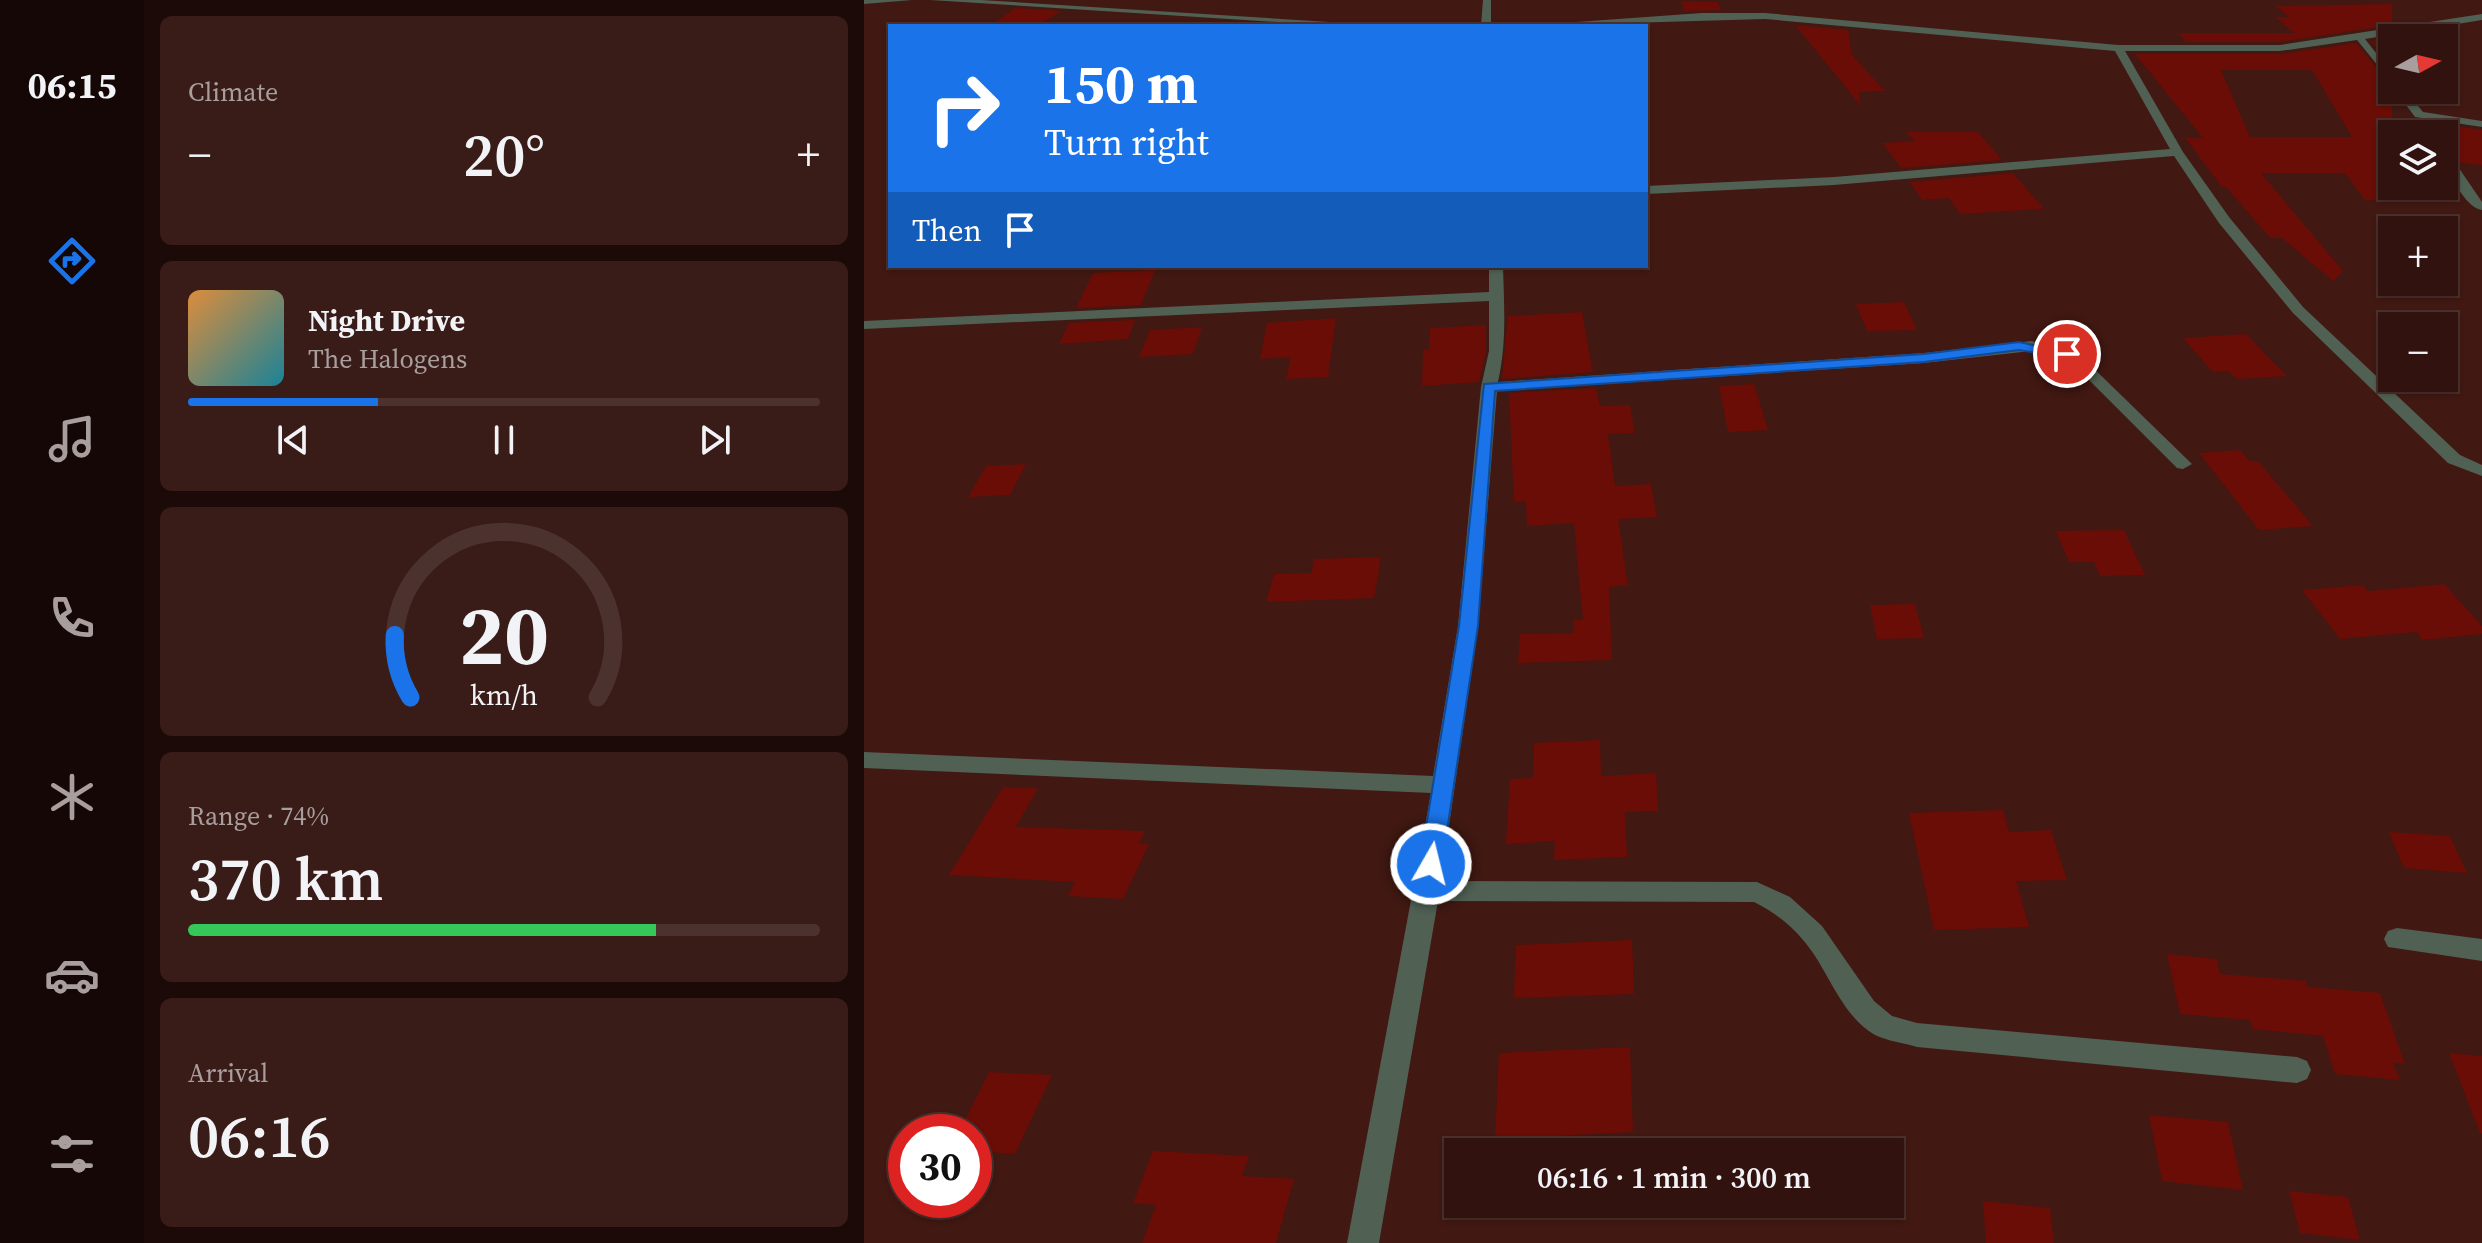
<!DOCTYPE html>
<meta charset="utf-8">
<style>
body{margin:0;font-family:"Source Serif 4",serif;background:#391b17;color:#f1f3f6;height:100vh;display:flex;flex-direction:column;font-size:30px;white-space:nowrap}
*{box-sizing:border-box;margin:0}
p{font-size:26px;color:#a89e9e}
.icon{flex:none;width:44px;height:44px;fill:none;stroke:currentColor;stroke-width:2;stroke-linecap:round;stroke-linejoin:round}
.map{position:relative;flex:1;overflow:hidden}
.sheet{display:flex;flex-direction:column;gap:16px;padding:16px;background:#1b0a08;width:720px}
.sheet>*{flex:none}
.guide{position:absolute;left:24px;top:24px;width:760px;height:244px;border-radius:0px;box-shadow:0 2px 6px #0004,0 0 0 2px #4c322e;background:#1a73e8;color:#fff;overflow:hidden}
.needle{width:52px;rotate:82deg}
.buttons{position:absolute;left:1514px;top:24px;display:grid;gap:16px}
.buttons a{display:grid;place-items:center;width:80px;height:80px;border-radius:0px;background:#31120e;box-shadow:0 2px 6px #0004,0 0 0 2px #4c322e;font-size:40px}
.speed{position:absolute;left:24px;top:1114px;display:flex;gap:16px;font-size:40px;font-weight:700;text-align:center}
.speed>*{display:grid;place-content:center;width:104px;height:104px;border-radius:50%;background:#31120e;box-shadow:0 2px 6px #0004,0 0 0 2px #4c322e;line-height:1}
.speed .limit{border:12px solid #d22;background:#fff;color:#111}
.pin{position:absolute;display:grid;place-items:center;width:68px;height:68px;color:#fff;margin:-34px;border:4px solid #fff;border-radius:50%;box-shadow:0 2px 8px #0007}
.me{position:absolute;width:88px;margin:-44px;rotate:8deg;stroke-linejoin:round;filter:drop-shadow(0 0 6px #0008)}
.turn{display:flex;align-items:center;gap:28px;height:168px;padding:0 24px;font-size:36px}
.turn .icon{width:104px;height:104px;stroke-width:2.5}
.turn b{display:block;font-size:56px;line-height:68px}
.then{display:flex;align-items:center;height:76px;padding:0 24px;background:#0003;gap:16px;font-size:30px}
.big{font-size:60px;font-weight:600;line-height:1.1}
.sheet .widget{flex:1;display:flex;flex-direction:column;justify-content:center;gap:12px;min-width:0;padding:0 28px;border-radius:12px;background:#391b17}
.sheet .dial{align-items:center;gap:0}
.dial svg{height:208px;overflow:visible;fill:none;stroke:#4c322e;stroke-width:7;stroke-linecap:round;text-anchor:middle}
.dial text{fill:#f1f3f6;stroke:none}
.song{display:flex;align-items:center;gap:24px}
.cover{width:96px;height:96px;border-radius:12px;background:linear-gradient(135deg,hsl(30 70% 55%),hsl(190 70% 35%))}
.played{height:8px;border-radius:4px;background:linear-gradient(90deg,#1a73e8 30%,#4c322e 30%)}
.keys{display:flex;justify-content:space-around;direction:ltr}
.heat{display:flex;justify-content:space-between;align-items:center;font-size:44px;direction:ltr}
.charge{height:12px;border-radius:6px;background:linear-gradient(90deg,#34c759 74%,#4c322e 0)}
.trip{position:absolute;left:580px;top:1138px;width:460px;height:80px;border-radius:0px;background:#31120e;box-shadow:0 2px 6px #0004,0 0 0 2px #4c322e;font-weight:600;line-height:80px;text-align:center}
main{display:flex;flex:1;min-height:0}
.dock{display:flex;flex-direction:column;width:144px;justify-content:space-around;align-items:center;background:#140706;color:#a89e9e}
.dock .icon{width:56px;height:56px}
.dock .current{color:#1a73e8}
.dock b{font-size:36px;color:#f1f3f6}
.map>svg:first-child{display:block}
.building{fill:#6a0d06;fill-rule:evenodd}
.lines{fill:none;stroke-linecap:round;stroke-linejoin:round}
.minor{fill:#506053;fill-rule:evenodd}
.route{fill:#1a73e8;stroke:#114b97;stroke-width:2}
</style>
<main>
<nav class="dock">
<b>06:15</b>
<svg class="icon current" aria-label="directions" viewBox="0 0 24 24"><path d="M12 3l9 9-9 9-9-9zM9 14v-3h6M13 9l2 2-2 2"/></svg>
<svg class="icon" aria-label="music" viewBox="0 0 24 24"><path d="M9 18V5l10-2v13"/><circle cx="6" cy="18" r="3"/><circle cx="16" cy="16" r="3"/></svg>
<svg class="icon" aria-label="phone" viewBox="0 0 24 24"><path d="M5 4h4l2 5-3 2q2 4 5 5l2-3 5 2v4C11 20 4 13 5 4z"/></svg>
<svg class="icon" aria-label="climate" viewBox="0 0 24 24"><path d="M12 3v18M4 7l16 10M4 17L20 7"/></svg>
<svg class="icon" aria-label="car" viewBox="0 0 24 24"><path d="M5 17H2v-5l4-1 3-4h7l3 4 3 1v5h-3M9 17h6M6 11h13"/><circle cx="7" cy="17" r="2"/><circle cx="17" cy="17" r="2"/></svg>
<svg class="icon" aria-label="filters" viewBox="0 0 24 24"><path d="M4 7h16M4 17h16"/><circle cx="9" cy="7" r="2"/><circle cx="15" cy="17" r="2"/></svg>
</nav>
<section class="sheet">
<div class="widget"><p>Climate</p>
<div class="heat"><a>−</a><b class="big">20°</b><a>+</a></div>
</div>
<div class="widget">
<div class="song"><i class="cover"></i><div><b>Night Drive</b><p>The Halogens</p></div></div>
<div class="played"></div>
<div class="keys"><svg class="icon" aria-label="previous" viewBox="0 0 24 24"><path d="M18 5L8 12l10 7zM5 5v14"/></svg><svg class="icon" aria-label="pause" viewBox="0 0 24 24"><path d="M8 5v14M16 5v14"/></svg><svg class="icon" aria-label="next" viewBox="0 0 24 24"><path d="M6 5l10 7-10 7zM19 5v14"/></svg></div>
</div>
<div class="widget dial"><svg viewBox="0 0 100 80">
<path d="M14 69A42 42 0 1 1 86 69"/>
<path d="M14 69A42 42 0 0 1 8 45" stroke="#1a73e8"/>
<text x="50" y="56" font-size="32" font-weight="700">20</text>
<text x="50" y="72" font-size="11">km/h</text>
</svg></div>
<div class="widget"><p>Range · 74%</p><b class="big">370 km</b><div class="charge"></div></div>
<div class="widget"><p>Arrival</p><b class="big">06:16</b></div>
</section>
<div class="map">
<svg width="1618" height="1243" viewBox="0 0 1618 1243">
<rect width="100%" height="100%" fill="#411812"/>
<g class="building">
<polygon points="817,1 853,2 858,10 820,11"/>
<polygon points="1528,4 1528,25 1416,42 1322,42 1314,33 1430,33 1411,17 1425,17 1412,6"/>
<polygon points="151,8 197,11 174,26 126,26"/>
<polygon points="931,25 984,30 988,55 1021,91 995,92 997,106"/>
<polygon points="1528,38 1528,68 1507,41"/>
<path d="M1492,43L1528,86V186H1536L1548,201L1501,200L1481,173H1397L1479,271L1469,281L1418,238H1406L1362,187H1358L1321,138H1339L1271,54H1416ZM1357,70H1448L1488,137H1386Z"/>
<polygon points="1580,124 1618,130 1618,165 1595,163 1586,150 1580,148"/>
<polygon points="1042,132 1114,132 1138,160 1037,168 1019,143 1051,141"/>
<polygon points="1149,173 1180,209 1096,214 1085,198 1058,200 1046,182"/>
<polygon points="291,270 277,305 212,308 229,273"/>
<polygon points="1040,302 1053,330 1003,331 992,304"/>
<polygon points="718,312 729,372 638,379 644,316"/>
<polygon points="472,318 464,377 422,379 427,357 396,359 403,323"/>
<polygon points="271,320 264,339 195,344 205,323"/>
<polygon points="622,325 622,351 615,382 558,386 559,350 565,350 566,328"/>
<polygon points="338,327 329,354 275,357 286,330"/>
<polygon points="1382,334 1423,376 1373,379 1365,371 1349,372 1319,338"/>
<polygon points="890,384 904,430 864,432 855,386"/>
<polygon points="732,388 736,406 766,405 771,433 744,434 751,486 787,484 793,517 754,519 764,585 745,587 748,660 654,663 656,634 709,633 709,620 719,620 710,523 663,526 662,501 650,502 645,393"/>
<polygon points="1376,450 1386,461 1394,461 1449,526 1395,530 1335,453"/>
<polygon points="162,464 146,495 104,497 122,466"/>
<polygon points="1260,530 1281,575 1236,576 1230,562 1205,562 1192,531"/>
<polygon points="517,557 510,598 402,602 410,574 447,573 450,559"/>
<polygon points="1580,584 1618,626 1618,634 1558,640 1552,632 1476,639 1438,590 1499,585 1504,591"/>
<polygon points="1051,604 1060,638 1013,639 1006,605"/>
<polygon points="736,740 737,776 792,773 794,811 761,812 763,857 690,860 691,841 642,844 646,779 669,778 670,743"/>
<polygon points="139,787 174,788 152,827 281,831 275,843 285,844 259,899 204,896 211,882 85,875"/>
<polygon points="1139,810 1145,832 1187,830 1203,880 1152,881 1165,927 1070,930 1045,813"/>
<polygon points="1525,832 1586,836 1603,873 1540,868"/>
<polygon points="768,940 770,994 650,998 652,945"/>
<polygon points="1303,954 1353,959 1356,974 1442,981 1444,987 1516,993 1541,1064 1529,1062 1536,1080 1471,1074 1459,1036 1389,1029 1386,1020 1316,1014"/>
<polygon points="766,1047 769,1132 631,1139 635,1053"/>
<polygon points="1585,1053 1618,1056 1618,1133 1616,1133"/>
<polygon points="125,1072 188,1075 151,1154 110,1151 110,1132 95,1132"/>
<polygon points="1285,1115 1364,1122 1379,1190 1298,1181"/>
<polygon points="289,1151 385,1156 378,1176 430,1179 412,1243 278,1243 292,1205 269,1203"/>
<polygon points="1425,1191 1484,1197 1496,1240 1436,1233"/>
<polygon points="1119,1201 1186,1208 1190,1243 1122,1243"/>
</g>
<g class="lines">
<g class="minor">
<polygon points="0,0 48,0 0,4"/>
<polygon points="66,0 117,0 529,26 476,26"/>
<polygon points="619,0 627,0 627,26 617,26"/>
<polygon points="838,13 901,13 1254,45 1416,45 1618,14 1618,20 1501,39 1528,73 1528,83 1493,40 1416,51 1261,51 1319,152 1365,217 1439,307 1596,455 1618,465 1618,476 1584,463 1429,313 1355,223 1310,156 970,185 782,194 782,186 970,177 1306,149 1251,51 901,19 657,26"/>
<polygon points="1531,90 1541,90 1559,112 1618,121 1618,127 1551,117"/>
<path d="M1580,151L1584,152L1618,202V210C1601,209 1580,167 1580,151Z"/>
<path d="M625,266H639C640,305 643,342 634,382L1060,353L1168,341L1217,356L1328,464L1319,469L1313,468L1207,362L1167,351L1060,363L633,391L614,626L577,881L893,882L926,897L958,926L1010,1001L1028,1016L1053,1023L1433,1057L1443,1061L1447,1070L1443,1079L1433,1083L1053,1047C1040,1043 1023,1041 1011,1035C976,1015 964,968 939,940C926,924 908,911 890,902L574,901L515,1243H483L567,793L0,768V752L569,776L594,626L617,387L625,351V301L0,329V321L625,292Z"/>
<polygon points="1533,928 1618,939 1618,961 1524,947 1520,939 1524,931"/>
</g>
</g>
<polygon class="route" points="1155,342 1210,354 1203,358 1155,350 1060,362 631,391 614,626 578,864 575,871 559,871 556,864 595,626 620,384 1060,354"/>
</svg>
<div class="buttons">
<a><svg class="needle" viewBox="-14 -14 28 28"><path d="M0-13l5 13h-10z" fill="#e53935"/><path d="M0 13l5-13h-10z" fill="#a89e9e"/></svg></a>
<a><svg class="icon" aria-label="layers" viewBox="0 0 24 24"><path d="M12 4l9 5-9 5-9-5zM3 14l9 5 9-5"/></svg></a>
<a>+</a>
<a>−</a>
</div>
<div class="speed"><div class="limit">30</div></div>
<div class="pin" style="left:1203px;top:354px;background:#d93025"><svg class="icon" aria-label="arrive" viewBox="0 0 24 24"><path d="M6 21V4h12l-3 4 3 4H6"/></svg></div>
<svg class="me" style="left:567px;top:864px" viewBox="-20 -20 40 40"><circle r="17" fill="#1a73e8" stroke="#fff" stroke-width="3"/><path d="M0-11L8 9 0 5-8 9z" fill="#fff"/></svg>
<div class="trip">06:16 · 1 min · 300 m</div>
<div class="guide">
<div class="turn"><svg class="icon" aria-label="right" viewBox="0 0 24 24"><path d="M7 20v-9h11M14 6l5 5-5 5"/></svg><div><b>150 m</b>Turn right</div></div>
<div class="then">Then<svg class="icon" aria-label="arrive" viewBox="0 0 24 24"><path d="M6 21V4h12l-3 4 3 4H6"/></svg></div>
</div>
</div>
</main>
